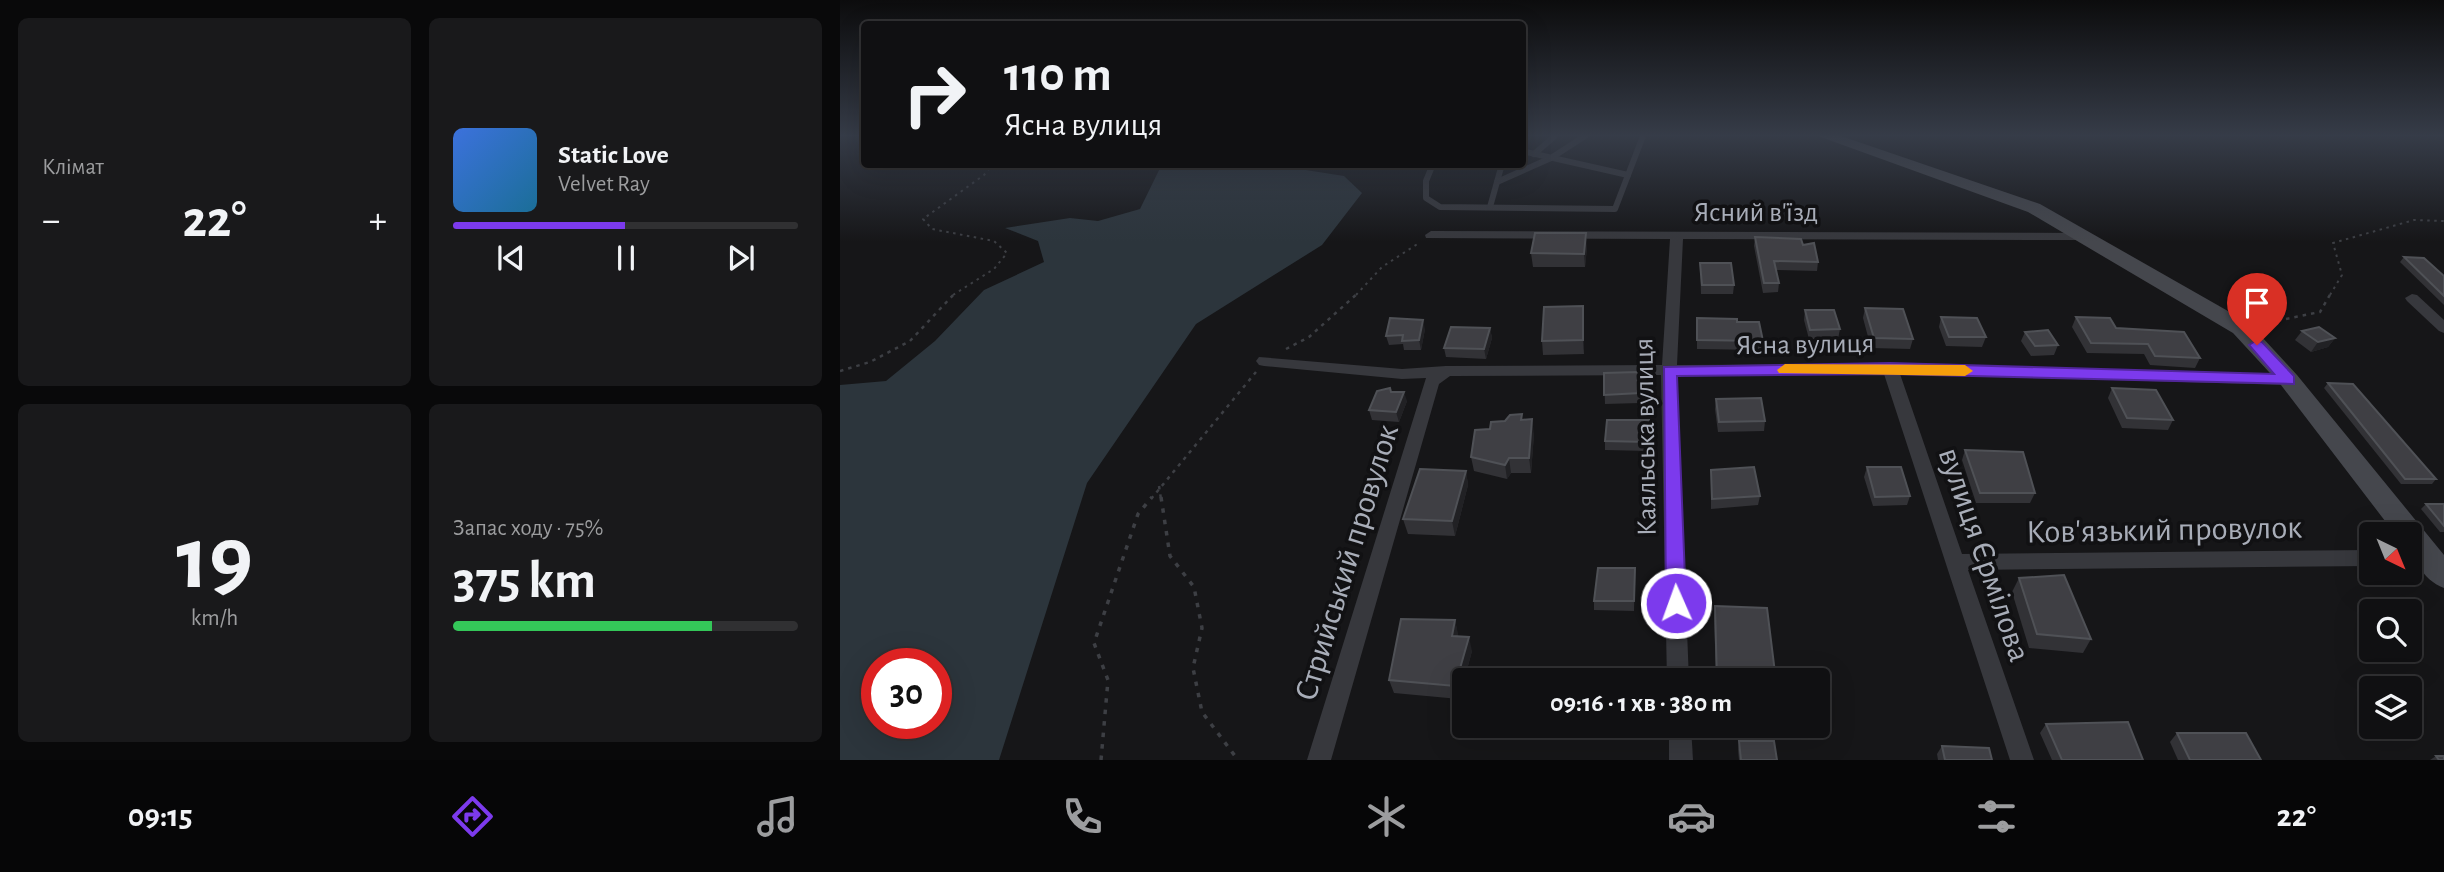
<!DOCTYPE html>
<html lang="uk">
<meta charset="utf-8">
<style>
body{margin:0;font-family:"Alegreya Sans",sans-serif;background:#19191b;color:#f1f3f6;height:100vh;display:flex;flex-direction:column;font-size:26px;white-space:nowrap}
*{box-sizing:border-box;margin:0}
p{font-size:23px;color:#9c9d9f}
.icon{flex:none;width:38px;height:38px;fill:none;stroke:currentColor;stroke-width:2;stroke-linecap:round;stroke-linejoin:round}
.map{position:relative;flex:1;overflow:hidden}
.details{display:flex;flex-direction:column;gap:18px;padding:18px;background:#09090a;width:840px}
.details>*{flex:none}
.hud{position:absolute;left:21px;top:21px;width:665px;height:147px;border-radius:7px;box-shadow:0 7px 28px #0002,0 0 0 2px #303032;background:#101012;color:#f1f3f6;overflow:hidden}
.needle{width:46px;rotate:137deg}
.controls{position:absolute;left:1519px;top:522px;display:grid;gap:14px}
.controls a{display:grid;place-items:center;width:63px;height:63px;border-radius:7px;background:#101012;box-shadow:0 7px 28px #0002,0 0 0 2px #303032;font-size:35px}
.speed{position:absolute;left:21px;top:648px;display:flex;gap:14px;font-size:35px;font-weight:700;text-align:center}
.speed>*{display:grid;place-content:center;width:91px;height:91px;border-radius:50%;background:#101012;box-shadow:0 7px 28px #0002,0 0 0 2px #303032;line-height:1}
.speed .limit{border:10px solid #d22;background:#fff;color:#111}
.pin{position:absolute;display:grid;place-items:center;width:60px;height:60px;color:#fff;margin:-72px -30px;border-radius:50% 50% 50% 0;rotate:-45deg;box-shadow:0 0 7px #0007}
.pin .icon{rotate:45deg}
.me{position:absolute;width:77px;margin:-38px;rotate:358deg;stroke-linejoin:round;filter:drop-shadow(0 0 5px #0008)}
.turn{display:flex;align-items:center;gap:24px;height:147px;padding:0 28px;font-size:32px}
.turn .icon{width:91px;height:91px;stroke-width:2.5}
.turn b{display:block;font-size:49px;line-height:60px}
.big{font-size:52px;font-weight:600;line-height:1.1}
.details .tile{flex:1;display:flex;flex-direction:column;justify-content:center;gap:10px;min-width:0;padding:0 24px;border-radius:10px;background:#19191b}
.details .dial{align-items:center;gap:0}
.dial b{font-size:91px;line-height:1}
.song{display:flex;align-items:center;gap:21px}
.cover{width:84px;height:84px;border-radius:10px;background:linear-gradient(135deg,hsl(220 70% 55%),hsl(200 70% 35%))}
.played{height:7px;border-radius:4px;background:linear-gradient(90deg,#7c3aed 50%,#303032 50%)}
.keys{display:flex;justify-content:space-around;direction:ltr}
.heat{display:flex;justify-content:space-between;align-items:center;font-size:38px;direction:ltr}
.charge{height:10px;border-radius:5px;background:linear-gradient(90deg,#34c759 75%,#303032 0)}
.details .tiles{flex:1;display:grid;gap:18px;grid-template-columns:repeat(2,1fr)}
.trip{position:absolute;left:612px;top:668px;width:378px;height:70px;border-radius:7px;background:#101012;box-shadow:0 7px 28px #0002,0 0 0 2px #303032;font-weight:600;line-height:70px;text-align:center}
.dock{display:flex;height:112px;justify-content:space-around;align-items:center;background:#060607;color:#9c9d9f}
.dock .icon{width:49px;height:49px}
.dock .selected{color:#7c3aed}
.dock b{font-size:32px;color:#f1f3f6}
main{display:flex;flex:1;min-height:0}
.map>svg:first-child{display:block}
.water{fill:#2c353c;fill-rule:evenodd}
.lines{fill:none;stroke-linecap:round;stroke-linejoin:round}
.path-far2{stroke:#3d3f44;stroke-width:2;stroke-dasharray:2.5 4.5;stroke-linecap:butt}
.path-far1{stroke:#3d3f44;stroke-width:2.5;stroke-dasharray:3.5 5;stroke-linecap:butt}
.path{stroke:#3d3f44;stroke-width:3.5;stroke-dasharray:4.5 7;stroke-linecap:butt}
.lane{stroke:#37383d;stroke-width:6}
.street{fill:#37383d;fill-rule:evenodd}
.secondary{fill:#45474d;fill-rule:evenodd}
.wall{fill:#323236}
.shaded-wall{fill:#212124}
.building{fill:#3f3f44;stroke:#4f5156;stroke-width:2}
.route{fill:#7c3aed;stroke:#51269a;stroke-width:2}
.slow{fill:#f59e0b}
.labels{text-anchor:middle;stroke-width:7;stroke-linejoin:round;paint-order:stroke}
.street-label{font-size:28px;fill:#a8adb8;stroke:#111113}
.near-street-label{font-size:33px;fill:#a8adb8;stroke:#111113}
</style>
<main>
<section class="details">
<div class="tiles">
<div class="tile"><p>Клімат</p>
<div class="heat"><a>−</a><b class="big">22°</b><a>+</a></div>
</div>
<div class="tile">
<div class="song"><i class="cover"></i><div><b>Static Love</b><p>Velvet Ray</p></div></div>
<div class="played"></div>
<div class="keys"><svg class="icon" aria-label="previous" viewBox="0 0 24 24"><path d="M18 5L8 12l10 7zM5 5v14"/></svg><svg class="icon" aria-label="pause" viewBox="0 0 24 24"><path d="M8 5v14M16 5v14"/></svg><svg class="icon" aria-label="next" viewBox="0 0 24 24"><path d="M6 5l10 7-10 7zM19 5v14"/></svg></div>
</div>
<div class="tile dial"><b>19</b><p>km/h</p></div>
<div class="tile"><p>Запас ходу · 75%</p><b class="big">375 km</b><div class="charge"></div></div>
</div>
</section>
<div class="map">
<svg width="1604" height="760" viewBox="0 0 1604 760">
<rect width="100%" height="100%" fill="#161618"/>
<path class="water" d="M322,164L434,165L504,176L522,193L482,245L356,324L247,483L159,760H0V385L46,381L95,341L144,290L204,262L198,241L165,228L230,218L258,221L300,209ZM37,663H96V723H37Z"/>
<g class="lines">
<g class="path-far2">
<polyline points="113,295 154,269 167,253 154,241 92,229 83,219 144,175 153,164"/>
<polyline points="516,295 542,267 579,243"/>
<polyline points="1490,295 1502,275 1493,243 1574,220 1604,221"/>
</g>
<g class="path-far1">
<polyline points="1421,324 1480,312 1491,293"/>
<polyline points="446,349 469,337 518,293"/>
<polyline points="0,371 30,362 70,341 115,293"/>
<polyline points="319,486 321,499"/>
<polyline points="311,499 416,372"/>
</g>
<g class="path">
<polyline points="321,497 330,556 354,587 362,628 353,668 362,712 398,760"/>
<polyline points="261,760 268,680 254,643 298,514 312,497"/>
</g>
<g class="lane">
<polyline points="682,151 788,175"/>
<polyline points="694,154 715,136"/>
<polyline points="593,164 586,181 586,198 600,207 775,209 803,136"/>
<polyline points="657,182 711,158 745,136"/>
<polyline points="650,207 662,164"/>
</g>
<g class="street">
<polygon points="591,231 1246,233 1246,239 1241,240 843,239 837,365 1050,364 1455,376 1457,380 1449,385 1060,374 1122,554 1531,550 1531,566 1128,570 1194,760 1170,760 1044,374 837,375 849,681 827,681 821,375 610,376 599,384 491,760 467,760 586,378 562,379 424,366 419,365 416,361 419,357 562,369 606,366 822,365 830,239 586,238 585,235"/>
<polygon points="1572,294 1577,295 1604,320 1604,333 1599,331 1567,301 1565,298"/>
<polygon points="829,726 851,726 853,760 829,760"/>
</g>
<path class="secondary" d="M978,136H1001L1200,204L1409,323L1457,375L1604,555V588C1582,580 1570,555 1570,534H1555L1441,385L1393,333L1188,212Z"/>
</g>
<g class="wall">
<polygon points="915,237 963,245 978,262 977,271 936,270 939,283 938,292 923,293 914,246"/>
<polygon points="747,247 745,267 693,267 691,253"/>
<polygon points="1564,257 1604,276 1604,305 1560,262"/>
<polygon points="860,263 894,285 893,294 861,294"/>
<polygon points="743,306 744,354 703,355 702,341"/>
<polygon points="1025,308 1073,339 1070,349 1031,348 1023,318"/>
<polygon points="965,310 1000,329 998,339 969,339 964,320"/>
<polygon points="1101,317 1146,337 1142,347 1106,346 1099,327"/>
<polygon points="1236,317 1276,328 1360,358 1355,368 1310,365 1304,354 1247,353 1232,327"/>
<polygon points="857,318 897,322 923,341 922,350 857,349"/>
<polygon points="650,328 652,338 646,359 606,357 604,348"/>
<polygon points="585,329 581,350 564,350 563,344 549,345 546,336"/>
<polygon points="1462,331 1495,338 1488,347 1471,352 1455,340"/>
<polygon points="1185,332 1218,345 1214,355 1191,356 1181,341"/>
<polygon points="764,373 800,393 800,403 765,404"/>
<polygon points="1488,383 1596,479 1592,484 1561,484 1484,388"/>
<polygon points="1272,388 1333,420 1328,430 1282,428 1268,398"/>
<polygon points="551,392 567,401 559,422 532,420 529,410"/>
<polygon points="876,399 925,421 924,431 878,432 875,409"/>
<polygon points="683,420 694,434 691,473 671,473 667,479 634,471 631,457 650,429"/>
<polygon points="809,420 808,451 765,450 765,441"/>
<polygon points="1125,450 1195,493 1190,503 1136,503 1122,460"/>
<polygon points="1027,467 1070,496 1067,505 1033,506 1024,477"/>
<polygon points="871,470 920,496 918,505 871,509"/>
<polygon points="626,471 628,485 615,536 568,534 563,519"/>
<polygon points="1586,504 1604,504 1604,532 1600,532 1581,509"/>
<polygon points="795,568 794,611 754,610 754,601"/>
<polygon points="1179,578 1251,639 1243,653 1189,648 1172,592"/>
<polygon points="875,606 936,681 876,681 874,615"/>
<polygon points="615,620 618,636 632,651 619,699 554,693 549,680"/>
<polygon points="1206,724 1303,760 1212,760 1200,733"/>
<polygon points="1337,733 1421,760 1338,760 1330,742"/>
<polygon points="899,741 937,760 899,760 898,750"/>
<polygon points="1102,746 1152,760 1098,760 1097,754"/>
<polygon points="1596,756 1604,760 1590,760"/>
</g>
<g class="shaded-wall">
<polygon points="746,233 747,247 745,267 744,254"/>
<polygon points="743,306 744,320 744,354 743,340"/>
<polygon points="583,320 585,329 581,350 579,340"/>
<polygon points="650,328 652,338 646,359 644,349"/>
<polygon points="1495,338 1488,347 1471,352 1478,342"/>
<polygon points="564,392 567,401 559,422 556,412"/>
<polygon points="692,419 694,434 691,473 689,458"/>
<polygon points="669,458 671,473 667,479 665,465"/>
<polygon points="626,471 628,485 615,536 612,521"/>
<polygon points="615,620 618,634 616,650 612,636"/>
<polygon points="629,637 632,651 619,699 615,686"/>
</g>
<g class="building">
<polygon points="695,233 746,233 744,254 691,253"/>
<polygon points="915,237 961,239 963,245 974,243 978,262 934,261 939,283 924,283"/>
<polygon points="1564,257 1584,258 1604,276 1604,296"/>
<polygon points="860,263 891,263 894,285 862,285"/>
<polygon points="743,306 743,340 702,341 704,307"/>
<polygon points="1025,308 1063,309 1073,339 1034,338"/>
<polygon points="965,310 994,310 1000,329 970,330"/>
<polygon points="1101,317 1137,318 1146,337 1109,337"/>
<polygon points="1236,317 1270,318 1276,328 1344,332 1360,358 1315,356 1308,344 1251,343"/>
<polygon points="550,318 583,320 579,340 562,341 563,335 546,336"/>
<polygon points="857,318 897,319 897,322 919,322 923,341 857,340"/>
<polygon points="611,327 650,328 644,349 604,348"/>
<polygon points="1479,327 1495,338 1478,342 1462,331"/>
<polygon points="1208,330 1218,345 1195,346 1185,332"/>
<polygon points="798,372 800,393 764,395 764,373"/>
<polygon points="1488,383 1513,384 1596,479 1565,479"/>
<polygon points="550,388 551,392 564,392 556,412 529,410 537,391"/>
<polygon points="1272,388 1316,390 1333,420 1287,418"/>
<polygon points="921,398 925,421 879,422 876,399"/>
<polygon points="682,414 681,420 692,419 689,458 669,458 665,465 631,457 635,430 650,429 651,422 665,421 670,415"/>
<polygon points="767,420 809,420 808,442 765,441"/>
<polygon points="1125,450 1183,452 1195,493 1140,493"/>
<polygon points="914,467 920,496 872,499 871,470"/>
<polygon points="1027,467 1061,467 1070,496 1035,497"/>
<polygon points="580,469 626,471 612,521 563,519"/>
<polygon points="1586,504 1604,504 1604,526"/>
<polygon points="758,568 795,568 794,601 754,601"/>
<polygon points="1224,575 1251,639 1197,634 1179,578"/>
<polygon points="875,606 927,608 936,681 877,681"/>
<polygon points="561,619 615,620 612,636 629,637 615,686 549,680"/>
<polygon points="1288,722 1303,760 1222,760 1206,724"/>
<polygon points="1337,733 1406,733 1421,760 1350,760"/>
<polygon points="899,741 934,741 937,760 901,760"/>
<polygon points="1102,746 1149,748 1152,760 1105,760"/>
<polygon points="1596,756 1604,756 1604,760 1599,760"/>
</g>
<linearGradient id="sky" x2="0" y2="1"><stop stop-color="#0c0c0d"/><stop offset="0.56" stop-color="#363c48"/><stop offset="1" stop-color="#363c48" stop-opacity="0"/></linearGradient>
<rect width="1604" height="242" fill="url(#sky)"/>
<polygon class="route" points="1417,340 1422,342 1454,376 1454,384 1050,374 837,376 846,603 843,609 836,612 829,609 826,603 824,367 1050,363 1434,374 1409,345"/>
<polygon class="slow" points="945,364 1125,365 1133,371 1125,376 939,373 937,370"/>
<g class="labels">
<g class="street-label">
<text x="916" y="221">Ясний в'їзд</text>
<text transform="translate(965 343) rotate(-1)" y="10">Ясна вулиця</text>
<text transform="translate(804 437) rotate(-91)" y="10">Каяльська вулиця</text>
</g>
<g class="near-street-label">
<text transform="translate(1324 528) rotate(-1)" y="12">Ков'язький провулок</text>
<text transform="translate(1146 554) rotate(71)" y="12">вулиця Єрмілова</text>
<text transform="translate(505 562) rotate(-73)" y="12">Стрийський провулок</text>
</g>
</g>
</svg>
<div class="controls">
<a><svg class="needle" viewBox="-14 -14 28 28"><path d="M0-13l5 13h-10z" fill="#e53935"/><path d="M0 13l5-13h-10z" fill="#9c9d9f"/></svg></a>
<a><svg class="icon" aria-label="search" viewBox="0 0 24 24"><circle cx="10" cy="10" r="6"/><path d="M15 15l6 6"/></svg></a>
<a><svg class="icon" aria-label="layers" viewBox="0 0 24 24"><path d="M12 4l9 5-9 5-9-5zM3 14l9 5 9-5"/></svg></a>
</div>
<div class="speed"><div class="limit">30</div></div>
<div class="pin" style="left:1417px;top:345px;background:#d93025"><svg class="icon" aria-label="arrive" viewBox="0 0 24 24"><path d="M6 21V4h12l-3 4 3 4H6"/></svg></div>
<svg class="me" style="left:836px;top:603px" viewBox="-20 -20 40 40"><circle r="17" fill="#7c3aed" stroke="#fff" stroke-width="3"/><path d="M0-11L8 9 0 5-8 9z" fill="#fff"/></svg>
<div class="trip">09:16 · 1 хв · 380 m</div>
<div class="hud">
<div class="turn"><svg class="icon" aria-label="right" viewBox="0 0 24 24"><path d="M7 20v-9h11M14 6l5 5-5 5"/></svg><div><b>110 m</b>Ясна вулиця</div></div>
</div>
</div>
</main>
<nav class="dock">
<b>09:15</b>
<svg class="icon selected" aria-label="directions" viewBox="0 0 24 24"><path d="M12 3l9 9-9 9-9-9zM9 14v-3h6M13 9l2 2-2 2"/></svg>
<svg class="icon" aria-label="music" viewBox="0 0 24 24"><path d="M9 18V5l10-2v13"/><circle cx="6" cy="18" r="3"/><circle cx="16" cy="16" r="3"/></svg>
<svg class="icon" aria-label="phone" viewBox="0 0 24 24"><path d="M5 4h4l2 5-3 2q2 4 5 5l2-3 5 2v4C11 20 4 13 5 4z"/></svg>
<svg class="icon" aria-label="climate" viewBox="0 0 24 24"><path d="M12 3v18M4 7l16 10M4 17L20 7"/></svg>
<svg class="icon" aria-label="car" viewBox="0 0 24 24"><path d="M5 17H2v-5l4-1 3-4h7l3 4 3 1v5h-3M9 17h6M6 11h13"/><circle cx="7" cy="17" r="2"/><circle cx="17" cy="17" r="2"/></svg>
<svg class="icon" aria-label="filters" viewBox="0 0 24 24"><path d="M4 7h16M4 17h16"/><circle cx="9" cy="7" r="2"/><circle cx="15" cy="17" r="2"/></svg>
<b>22°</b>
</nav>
